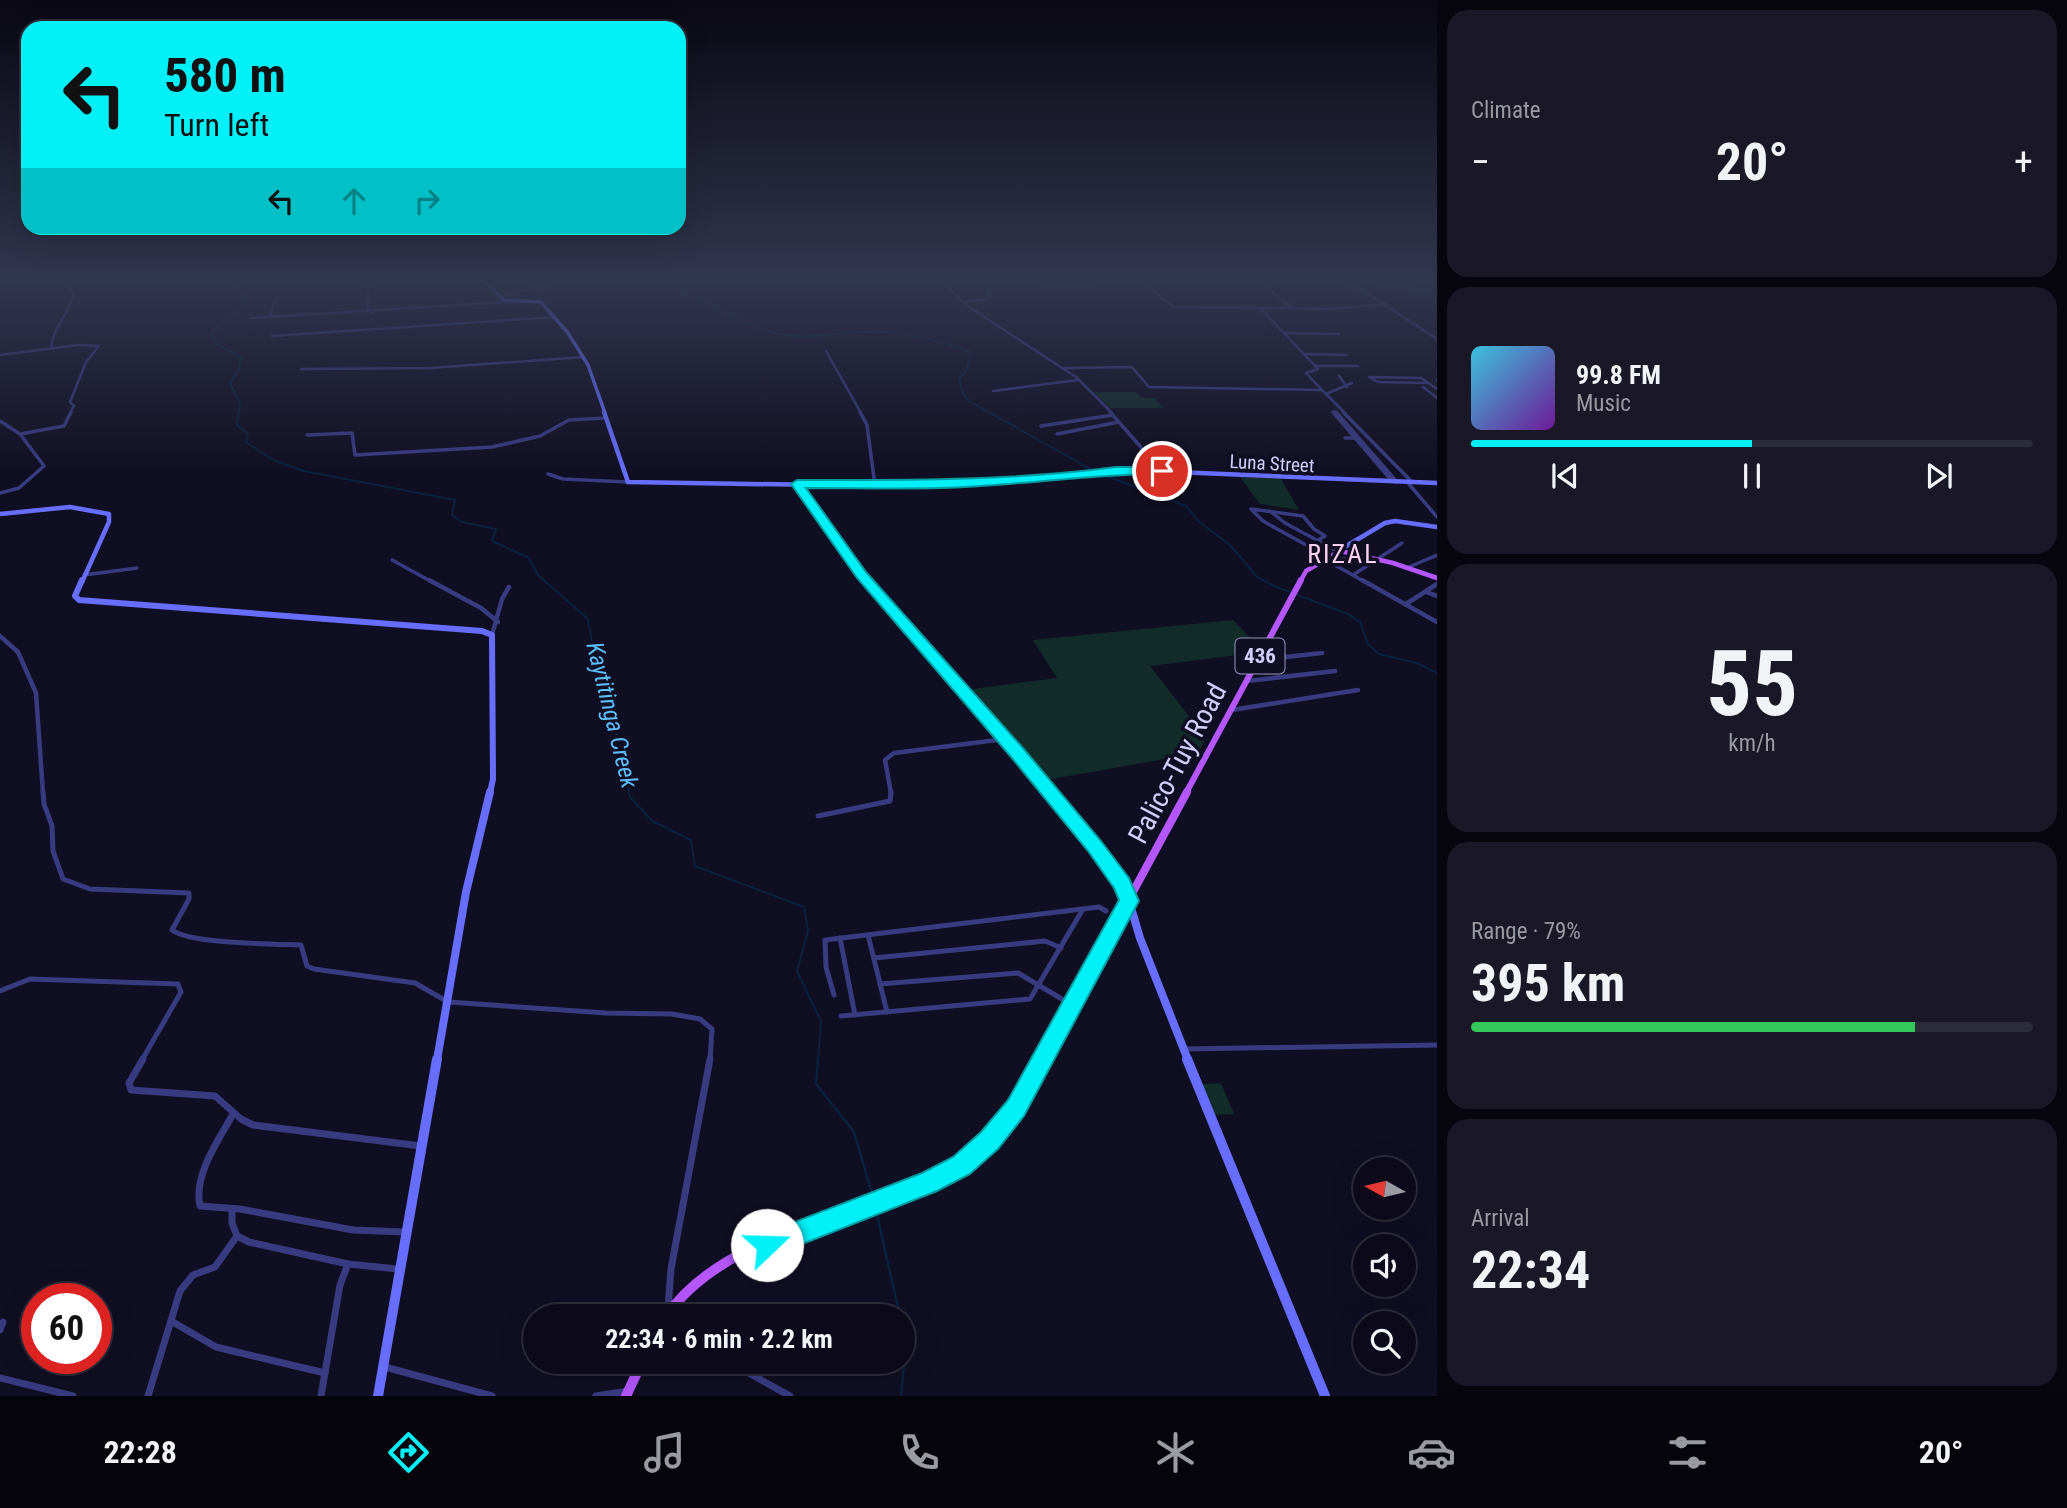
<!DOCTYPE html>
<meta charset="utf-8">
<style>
body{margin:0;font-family:"Roboto Condensed",sans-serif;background:#1a1827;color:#f1f3f6;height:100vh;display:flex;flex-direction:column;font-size:26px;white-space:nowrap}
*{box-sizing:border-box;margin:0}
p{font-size:23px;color:#9a9aa2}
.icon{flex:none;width:38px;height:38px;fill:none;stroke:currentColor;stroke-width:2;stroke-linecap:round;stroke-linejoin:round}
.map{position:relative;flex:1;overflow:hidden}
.sheet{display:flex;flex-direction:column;gap:10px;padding:10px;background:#07060e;width:630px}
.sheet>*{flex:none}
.banner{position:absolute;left:21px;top:21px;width:665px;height:214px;border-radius:21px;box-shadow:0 7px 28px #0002,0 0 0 2px #2c2b39;background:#02f0f8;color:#111;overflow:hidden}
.needle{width:46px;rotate:278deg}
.fabs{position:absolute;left:1353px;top:1157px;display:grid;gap:14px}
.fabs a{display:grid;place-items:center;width:63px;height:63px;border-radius:50%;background:#0c0a1a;box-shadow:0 7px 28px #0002,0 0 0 2px #2c2b39;font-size:35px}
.speed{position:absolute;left:21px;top:1283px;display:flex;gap:14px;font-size:35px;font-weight:700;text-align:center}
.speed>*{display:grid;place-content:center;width:91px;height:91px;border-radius:50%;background:#0c0a1a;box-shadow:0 7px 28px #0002,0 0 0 2px #2c2b39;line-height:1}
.speed .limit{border:10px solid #d22;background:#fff;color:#111}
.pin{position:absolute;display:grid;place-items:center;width:60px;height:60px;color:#fff;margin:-30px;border:4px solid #fff;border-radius:50%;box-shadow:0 2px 7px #0007}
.me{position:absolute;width:77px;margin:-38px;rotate:69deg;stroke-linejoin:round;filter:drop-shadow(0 0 5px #0008)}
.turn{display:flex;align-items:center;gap:24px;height:147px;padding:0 28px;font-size:32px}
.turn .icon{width:91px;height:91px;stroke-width:2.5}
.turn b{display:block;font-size:49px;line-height:60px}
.lanes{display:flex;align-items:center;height:66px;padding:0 28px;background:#0003;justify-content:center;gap:35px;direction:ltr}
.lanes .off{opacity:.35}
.big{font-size:52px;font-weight:700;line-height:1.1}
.sheet .widget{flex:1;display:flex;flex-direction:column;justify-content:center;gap:10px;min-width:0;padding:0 24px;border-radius:21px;background:#1a1827}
.sheet .dial{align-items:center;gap:0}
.dial b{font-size:91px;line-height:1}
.song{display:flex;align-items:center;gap:21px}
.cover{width:84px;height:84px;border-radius:10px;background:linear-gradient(135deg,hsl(190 70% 55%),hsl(280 70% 35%))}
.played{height:7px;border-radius:4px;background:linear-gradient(90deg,#02f0f8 50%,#2c2b39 50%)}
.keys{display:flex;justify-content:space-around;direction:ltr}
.heat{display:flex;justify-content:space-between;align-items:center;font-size:38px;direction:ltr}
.charge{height:10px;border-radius:5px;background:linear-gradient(90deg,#34c759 79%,#2c2b39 0)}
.trip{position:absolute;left:523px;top:1304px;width:392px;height:70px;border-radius:35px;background:#0c0a1a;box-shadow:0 7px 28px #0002,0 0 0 2px #2c2b39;font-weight:700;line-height:70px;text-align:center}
.tab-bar{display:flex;height:112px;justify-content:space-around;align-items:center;background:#05040a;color:#9a9aa2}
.tab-bar .icon{width:49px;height:49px}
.tab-bar .selected{color:#02f0f8}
.tab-bar b{font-size:32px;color:#f1f3f6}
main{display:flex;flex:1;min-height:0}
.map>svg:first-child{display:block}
.green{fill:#112c29}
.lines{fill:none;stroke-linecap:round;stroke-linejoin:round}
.stream-far1{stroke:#0a213f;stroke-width:2}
.stream{stroke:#0a213f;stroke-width:2.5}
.river{stroke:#0a213f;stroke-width:5}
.street-far4{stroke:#393b81;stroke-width:2.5}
.street-far3{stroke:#393b81;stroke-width:3.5}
.street-far2{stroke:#393b81;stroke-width:4.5}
.street-far1{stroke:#393b81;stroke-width:5}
.street{stroke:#393b81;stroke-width:7}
.secondary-far4{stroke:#676efe;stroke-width:3.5}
.secondary-far3{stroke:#676efe;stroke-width:4.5}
.secondary-far2{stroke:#676efe;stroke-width:6}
.secondary-far1{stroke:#676efe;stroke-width:8}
.secondary{stroke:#676efe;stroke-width:10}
.primary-far3{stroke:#b457fe;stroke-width:4.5}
.primary-far2{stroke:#b457fe;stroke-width:6}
.primary-far1{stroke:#b457fe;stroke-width:8}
.primary{stroke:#b457fe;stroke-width:10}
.route{fill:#02f0f8;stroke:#019ca1;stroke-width:2}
.labels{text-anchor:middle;stroke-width:7;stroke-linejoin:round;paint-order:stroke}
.far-street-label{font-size:19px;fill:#d1cfff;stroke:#100e22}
.shield{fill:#100e22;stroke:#9795bd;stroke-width:2}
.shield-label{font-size:21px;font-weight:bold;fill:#d1cfff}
.water-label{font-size:24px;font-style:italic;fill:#5ebffe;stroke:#100e22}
.quarter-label{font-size:26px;letter-spacing:2px;fill:#ffd1f1;stroke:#100e22}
.near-street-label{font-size:28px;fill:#d1cfff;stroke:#100e22}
</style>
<main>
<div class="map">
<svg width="1437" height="1396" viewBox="0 0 1437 1396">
<rect width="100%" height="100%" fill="#100e22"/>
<g class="green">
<polygon points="1094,392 1136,392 1142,398 1155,398 1163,408 1110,408"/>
<polygon points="1240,477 1281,479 1299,510 1260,504"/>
<polygon points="1233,620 1257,645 1254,653 1150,666 1206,738 1198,753 1041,781 965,690 1057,678 1033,640"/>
<polygon points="1221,1083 1234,1114 1214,1115 1202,1084"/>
</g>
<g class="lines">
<g class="stream-far1">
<polyline points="223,279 237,286 237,292 247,299 243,306 211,333 215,343 241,357 239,370 230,383 240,403 237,425 248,434 246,442 273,460 304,471 455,500 452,515 462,522 496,529 492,541 529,558 538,575 588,619 592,642 605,677 630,797 652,821 691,840 695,866 804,907 808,931 797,971 821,1021 818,1060"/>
<path d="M651,279C665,291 683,293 700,300C728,313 754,330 785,335C810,339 835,333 860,332C898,329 936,339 971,352L967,370L959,379L963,394L969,401L1096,472"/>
<polyline points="1101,474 1186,506 1198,521 1230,545 1257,577 1274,586 1348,614 1360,622 1368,644 1379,654 1417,663 1437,673"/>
</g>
<g class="stream">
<polyline points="818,1059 816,1084 854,1132 873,1197"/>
<polyline points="875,1206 900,1316"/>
<polyline points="901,1396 906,1347 903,1332"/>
</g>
<polyline class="river" points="1320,279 1335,284 1353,281 1437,292"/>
<g class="street-far4">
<polyline points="368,279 368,310 372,312"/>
<polyline points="940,279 966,305 1076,377 1112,413"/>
<polyline points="1257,279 1292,308"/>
<polyline points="1334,279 1359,288 1437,339"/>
<polyline points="269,280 278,279"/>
<polyline points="0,283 67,279"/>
<polyline points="1046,285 1144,283 1173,307 1330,309 1386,304"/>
<polyline points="499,297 566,281"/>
<polyline points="964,302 991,298 988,292 998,289"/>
<polyline points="1261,309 1318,369 1306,373 1321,389"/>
<polyline points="270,317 275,300"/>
<polyline points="251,318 511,302"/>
<polyline points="1286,333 1339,334"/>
<polyline points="272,336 554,317"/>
<path d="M51,348C53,327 70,313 74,293L69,290L76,279"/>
<polyline points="826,351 861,413"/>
<polyline points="1306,354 1347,355"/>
<polyline points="0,355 78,345 99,346 86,362 70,402 74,406 70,413"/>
<polyline points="1316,366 1358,366"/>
<polyline points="1065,368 1132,367 1149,387 1322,390 1345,413"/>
<polyline points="301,369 430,368 584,357"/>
<polyline points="1339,376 1347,387"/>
<polyline points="1437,379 1437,381"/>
<polyline points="1429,383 1378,382 1369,377 1421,378 1437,389"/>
<polyline points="1423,387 1437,398"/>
<polyline points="993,391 1078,380"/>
<polyline points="1326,394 1352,383"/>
<polyline points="1334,413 1337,413"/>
</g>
<g class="street-far3">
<polyline points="860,412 867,425 875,486"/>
<polyline points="1110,412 1162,471"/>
<polyline points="1343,412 1412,482"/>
<polyline points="0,421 20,434 44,466 19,488 0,493"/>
<polyline points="1041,426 1113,415"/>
<polyline points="20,434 64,426 71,412"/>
<polyline points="1057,434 1119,422"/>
<polyline points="307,435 352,433 355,455 492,447 540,436 569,420 606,418"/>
<polyline points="1345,438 1356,438"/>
<polyline points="548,474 563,479 628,482"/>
<polyline points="1392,481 1333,412 1336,412 1397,482"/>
<polyline points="1408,483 1437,517"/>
<polyline points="797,484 868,582"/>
<polygon points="1251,509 1303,516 1314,529 1325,536 1308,546 1263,521"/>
<polyline points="1270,511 1285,523 1337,551"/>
<polyline points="392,560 432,582"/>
<polyline points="1328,561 1365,582"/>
<polyline points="1409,567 1437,555"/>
<polyline points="84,575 137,568"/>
<polyline points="1353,575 1402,543"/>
</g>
<g class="street-far2">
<polyline points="429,580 481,608 498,622"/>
<polyline points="866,580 1051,793"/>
<polyline points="1362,580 1437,622"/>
<polyline points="1426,592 1437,596"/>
<polyline points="1406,604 1437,584"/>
<polyline points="492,635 502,599 509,587"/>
<polyline points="0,636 18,652 36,693 43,793"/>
<polyline points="1258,660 1322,653"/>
<polyline points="1247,681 1335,671"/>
<polyline points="1232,710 1358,690"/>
<polyline points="891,793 885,760 894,753 1005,739"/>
</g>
<g class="street-far1">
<path d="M43,792L44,804L52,826L53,851L63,879L90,889L189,893V899L172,930C190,944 275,944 301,945L307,966L314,969L415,983L448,1002L606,1013L672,1014L700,1019L712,1029L710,1060"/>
<polyline points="1049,792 1122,884 1128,898"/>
<polyline points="818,816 890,801 891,792"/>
<polyline points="868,935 887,1012"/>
<polyline points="840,938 855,1015"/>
<polyline points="874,958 1045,941 1061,948"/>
<polyline points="880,984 1018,973 1072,1005"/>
<polyline points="0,991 30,979 178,984 181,992 142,1060"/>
<polyline points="834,995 826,967 825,940 1099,907 1106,911"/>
<polyline points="841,1016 1030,999 1083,909"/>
<polyline points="1184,1049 1437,1045"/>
</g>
<g class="street">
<polyline points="143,1059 129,1083 131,1090 215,1096 241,1119 253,1125 421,1146"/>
<path d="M233,1114C219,1140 193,1175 200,1206L240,1209L353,1230L405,1232"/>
<polyline points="232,1209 232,1223 237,1236 249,1242 348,1264 398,1269"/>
<polyline points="668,1309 671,1269 710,1059"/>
<polyline points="171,1321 216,1347 325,1373"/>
<polyline points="0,1330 3,1322"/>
<polyline points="729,1362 790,1396"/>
<polyline points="385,1367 492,1396"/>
<polyline points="0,1378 73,1396"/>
<polyline points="148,1396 180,1291 193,1275 215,1267 237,1236"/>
<polyline points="321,1396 340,1285 348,1264"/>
<polyline points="596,1396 628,1391"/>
</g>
<polyline class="secondary-far4" points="482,279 504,300 541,302 568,333 588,365 605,413"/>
<g class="secondary-far3">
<polyline points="604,412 628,482 881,486 1060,477 1127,470 1437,483"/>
<polyline points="0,514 70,507 109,514 109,522 82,582"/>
<polyline points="1338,551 1385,523 1395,521 1437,527"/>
</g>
<polyline class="secondary-far2" points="82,580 75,596 79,600 482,631 492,635 493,779 490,793"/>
<g class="secondary-far1">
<polyline points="1129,901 1140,938 1188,1060"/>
<polyline points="437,1060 466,892 490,792"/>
</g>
<g class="secondary">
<polyline points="1187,1059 1325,1396"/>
<polyline points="378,1396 437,1059"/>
</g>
<g class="primary-far3">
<polyline points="1324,561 1355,559"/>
<polyline points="1300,582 1306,571 1340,551 1393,563 1437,578"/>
</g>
<polyline class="primary-far2" points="1186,793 1301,580"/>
<polyline class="primary-far1" points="1042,1060 1187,792"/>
<g class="primary">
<path d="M666,1316C719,1242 820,1225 899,1194C921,1185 944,1178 963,1165C1000,1138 1022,1098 1043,1059"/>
<polyline points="626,1396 642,1362"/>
</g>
</g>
<linearGradient id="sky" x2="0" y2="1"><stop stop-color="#090813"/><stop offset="0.59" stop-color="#31364f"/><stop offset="1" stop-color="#31364f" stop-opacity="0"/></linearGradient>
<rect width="1437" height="475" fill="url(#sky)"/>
<path class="route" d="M1116,467H1162L1168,471L1162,474C1088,474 1015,486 941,488C896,489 851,488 806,488L866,572L1023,748L1101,841L1129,878L1139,901L1024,1116L998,1149L970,1174L937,1191L767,1258L758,1254L754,1245L758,1236L922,1173L953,1157L981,1132L1008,1100L1119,900L1114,888L1088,851L1011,757L857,578L791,484L797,480C904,480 1011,481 1116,467Z"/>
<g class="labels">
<g class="far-street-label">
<text transform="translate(1272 463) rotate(3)" y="7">Luna Street</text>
</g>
<rect class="shield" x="1235.5" y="638.5" width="49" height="35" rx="5"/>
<g class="shield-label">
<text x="1260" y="663">436</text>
</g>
<g class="water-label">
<text transform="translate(612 715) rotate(76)" y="8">Kaytitinga Creek</text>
</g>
<g class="quarter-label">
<text x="1343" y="563">RIZAL</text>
</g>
<g class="near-street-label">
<text transform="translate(1177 763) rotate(-62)" y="10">Palico-Tuy Road</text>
</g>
</g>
</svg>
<div class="fabs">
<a><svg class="needle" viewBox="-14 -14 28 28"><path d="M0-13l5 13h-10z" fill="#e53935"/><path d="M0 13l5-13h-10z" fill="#9a9aa2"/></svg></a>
<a><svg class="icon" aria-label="sound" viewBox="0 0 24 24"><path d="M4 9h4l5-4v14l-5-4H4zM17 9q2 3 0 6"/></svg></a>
<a><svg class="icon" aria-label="search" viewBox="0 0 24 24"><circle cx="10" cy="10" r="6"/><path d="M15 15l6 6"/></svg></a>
</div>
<div class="speed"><div class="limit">60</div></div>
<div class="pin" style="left:1162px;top:471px;background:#d93025"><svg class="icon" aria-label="arrive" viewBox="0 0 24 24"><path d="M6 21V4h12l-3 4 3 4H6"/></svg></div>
<svg class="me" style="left:767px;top:1245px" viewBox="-20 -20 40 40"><circle r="19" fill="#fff"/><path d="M0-13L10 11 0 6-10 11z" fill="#02f0f8"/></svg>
<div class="trip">22:34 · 6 min · 2.2 km</div>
<div class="banner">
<div class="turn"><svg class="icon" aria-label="left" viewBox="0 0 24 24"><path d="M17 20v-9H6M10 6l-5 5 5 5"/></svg><div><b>580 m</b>Turn left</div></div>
<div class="lanes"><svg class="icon" aria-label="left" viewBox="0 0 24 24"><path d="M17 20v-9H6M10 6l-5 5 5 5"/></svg><svg class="icon off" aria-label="ahead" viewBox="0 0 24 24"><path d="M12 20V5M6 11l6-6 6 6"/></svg><svg class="icon off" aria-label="right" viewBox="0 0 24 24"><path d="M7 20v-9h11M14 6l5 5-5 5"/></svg></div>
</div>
</div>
<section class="sheet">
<div class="widget"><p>Climate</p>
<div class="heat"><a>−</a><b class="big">20°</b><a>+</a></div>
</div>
<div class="widget">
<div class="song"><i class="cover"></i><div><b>99.8 FM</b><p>Music</p></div></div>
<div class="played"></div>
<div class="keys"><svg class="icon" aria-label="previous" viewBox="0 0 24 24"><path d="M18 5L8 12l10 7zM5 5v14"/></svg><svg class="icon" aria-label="pause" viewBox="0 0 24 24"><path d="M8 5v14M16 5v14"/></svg><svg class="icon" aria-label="next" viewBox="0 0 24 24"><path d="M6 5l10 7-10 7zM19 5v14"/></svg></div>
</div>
<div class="widget dial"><b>55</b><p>km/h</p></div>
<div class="widget"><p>Range · 79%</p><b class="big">395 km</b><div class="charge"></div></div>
<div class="widget"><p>Arrival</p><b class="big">22:34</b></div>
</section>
</main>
<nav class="tab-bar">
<b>22:28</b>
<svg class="icon selected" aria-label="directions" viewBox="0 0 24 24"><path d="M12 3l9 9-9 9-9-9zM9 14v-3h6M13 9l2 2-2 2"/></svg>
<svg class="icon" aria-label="music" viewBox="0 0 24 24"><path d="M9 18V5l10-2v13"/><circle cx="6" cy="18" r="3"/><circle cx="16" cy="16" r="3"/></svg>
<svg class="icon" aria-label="phone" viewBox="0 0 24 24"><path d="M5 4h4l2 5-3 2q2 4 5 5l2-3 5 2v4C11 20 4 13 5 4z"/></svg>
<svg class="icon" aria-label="climate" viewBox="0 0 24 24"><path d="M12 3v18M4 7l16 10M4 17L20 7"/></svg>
<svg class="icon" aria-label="car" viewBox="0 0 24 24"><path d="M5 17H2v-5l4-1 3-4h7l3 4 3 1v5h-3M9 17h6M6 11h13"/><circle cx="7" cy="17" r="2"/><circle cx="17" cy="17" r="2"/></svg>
<svg class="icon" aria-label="filters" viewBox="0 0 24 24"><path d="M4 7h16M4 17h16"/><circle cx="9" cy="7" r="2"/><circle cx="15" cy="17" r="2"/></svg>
<b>20°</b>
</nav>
